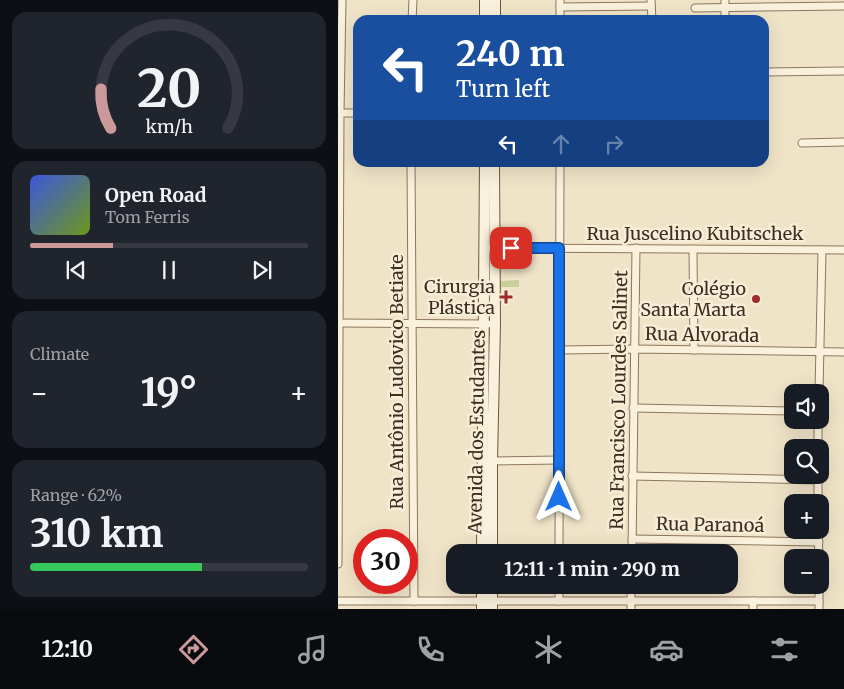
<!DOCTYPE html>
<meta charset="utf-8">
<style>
body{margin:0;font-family:Merriweather,serif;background:#20242c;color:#f1f3f6;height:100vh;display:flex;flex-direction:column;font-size:19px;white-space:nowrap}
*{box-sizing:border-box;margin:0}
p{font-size:16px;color:#9ea1a6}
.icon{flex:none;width:28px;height:28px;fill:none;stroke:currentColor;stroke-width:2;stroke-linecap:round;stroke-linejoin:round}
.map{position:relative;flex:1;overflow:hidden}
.drawer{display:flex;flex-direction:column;gap:12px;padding:12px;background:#0d0f14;width:338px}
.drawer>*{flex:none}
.top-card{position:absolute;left:15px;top:15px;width:416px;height:152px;border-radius:15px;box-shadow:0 5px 20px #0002;background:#1a4fa0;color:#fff;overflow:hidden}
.controls{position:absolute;left:446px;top:384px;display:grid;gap:10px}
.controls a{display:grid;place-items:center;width:45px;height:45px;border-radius:10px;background:#171b24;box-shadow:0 5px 20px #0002;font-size:25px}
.speed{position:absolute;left:15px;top:529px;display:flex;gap:10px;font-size:25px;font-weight:700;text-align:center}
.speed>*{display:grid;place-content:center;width:65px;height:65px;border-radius:50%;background:#171b24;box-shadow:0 5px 20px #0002;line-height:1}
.speed .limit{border:8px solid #d22;background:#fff;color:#111}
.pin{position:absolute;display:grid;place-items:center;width:42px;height:42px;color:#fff;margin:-21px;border-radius:10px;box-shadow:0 2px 8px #0006}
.me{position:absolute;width:55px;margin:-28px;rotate:0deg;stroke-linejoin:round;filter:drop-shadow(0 0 4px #0008)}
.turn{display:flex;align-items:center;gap:18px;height:105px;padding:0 20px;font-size:22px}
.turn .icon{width:65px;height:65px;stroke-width:2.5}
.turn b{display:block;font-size:35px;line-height:42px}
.lanes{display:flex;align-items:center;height:48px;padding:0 20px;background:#0003;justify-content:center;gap:25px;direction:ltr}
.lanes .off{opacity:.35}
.big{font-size:38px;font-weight:700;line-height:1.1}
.drawer .widget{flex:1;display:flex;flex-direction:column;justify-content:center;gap:8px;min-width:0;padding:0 18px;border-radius:15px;background:#20242c}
.drawer .dial{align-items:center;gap:0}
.dial svg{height:130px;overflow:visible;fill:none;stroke:#363941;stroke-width:7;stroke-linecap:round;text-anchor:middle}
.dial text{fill:#f1f3f6;stroke:none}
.song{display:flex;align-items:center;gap:15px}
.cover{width:60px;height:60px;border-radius:8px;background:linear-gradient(135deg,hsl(230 70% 55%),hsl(80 70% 35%))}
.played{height:5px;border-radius:2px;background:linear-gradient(90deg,#cc999b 30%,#363941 30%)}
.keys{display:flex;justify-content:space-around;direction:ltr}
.heat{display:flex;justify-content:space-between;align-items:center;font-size:28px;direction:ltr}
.charge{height:8px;border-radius:4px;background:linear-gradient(90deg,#34c759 62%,#363941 0)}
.trip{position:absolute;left:108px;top:544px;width:292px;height:50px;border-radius:15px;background:#171b24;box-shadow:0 5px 20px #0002;font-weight:700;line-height:50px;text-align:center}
.menu{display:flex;height:80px;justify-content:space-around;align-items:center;background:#090b0e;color:#9ea1a6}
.menu .icon{width:35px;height:35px}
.menu .active{color:#cc999b}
.menu b{font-size:22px;color:#f1f3f6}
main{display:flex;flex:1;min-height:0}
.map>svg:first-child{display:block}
.green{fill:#c9cf9b}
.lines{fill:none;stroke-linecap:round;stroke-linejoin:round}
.street-casing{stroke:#8d765c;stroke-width:9}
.secondary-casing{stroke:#6f573f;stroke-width:12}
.street{stroke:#faf1dc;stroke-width:7}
.secondary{stroke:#faf1dc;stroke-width:10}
.route-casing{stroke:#114b97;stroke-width:12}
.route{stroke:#1a73e8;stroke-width:9}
.poi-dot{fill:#9e2a2b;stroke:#f7eed8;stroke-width:2}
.labels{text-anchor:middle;stroke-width:5;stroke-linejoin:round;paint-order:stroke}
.street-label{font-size:18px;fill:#3d2e20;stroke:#f7eed8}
.poi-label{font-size:18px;fill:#3d2e20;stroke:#f7eed8;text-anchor:end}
</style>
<main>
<section class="drawer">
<div class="widget dial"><svg viewBox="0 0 100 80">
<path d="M14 69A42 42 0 1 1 86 69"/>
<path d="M14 69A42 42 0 0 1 8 45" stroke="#cc999b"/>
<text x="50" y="56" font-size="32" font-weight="700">20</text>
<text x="50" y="72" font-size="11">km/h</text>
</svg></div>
<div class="widget">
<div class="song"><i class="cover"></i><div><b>Open Road</b><p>Tom Ferris</p></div></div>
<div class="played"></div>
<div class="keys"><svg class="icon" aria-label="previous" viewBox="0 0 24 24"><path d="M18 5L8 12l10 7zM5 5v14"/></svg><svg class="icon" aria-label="pause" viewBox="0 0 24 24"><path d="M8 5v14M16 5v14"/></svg><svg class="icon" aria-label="next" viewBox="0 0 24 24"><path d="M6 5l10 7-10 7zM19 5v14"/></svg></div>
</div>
<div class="widget"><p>Climate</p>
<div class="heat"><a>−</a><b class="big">19°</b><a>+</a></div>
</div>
<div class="widget"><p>Range · 62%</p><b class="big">310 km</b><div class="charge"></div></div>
</section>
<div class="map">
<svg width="507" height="609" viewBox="0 0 507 609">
<rect width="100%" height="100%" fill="#f0e4c8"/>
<polygon class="green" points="181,280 181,287 162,287 162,281"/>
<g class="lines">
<g class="street-casing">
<g id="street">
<polyline points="313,0 314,20"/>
<polyline points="387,0 387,20"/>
<polyline points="222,7 313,6"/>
<polyline points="357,8 507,6"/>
<polyline points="74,20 75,0"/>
<polyline points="222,20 222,0"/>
<polyline points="426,72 507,71"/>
<polyline points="0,113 20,113"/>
<polyline points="464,143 507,142"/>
<polyline points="73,162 76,601"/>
<polyline points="152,248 507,250"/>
<polyline points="355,249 356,350"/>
<polyline points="0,323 150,324"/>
<polyline points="222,350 296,349 507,352"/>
<polyline points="481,392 484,250"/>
<polyline points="295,408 455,411"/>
<polyline points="480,420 480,448"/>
<polyline points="152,461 221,460"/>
<polyline points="480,475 480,502"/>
<polyline points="294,476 480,480"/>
<polyline points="480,530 481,558"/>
<polyline points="294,539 481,542"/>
<polyline points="221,552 222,162"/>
<polyline points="294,552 298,248"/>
<polyline points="0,564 2,113 4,0"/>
<polyline points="0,601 481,601"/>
<polyline points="221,601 221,585"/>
<polyline points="293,609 293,585"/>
<polyline points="415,609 415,601"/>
<polyline points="481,609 481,585"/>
</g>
</g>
<g class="secondary-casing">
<g id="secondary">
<polyline points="147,0 147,20"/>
<polyline points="157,20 157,0"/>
<polyline points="144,552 147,162"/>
<polyline points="154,552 154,461 157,324 156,162"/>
<polyline points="144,609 144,585"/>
<polyline points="154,609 154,585"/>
</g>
</g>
<use href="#street" class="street"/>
<use href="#secondary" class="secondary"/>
</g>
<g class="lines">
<g class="route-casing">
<polyline id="route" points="173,248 221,248 221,497"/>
</g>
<use href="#route" class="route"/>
</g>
<g class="poi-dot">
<path d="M165.5 289.5h5v5h5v5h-5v5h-5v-5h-5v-5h5z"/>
<circle cx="418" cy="299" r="5"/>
</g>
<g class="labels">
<g class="street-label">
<text x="357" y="240">Rua Juscelino Kubitschek</text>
<text transform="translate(364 335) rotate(1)" y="6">Rua Alvorada</text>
<text transform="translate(59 382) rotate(-90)" y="6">Rua Antônio Ludovico Betiate</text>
<text transform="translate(281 400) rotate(-89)" y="6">Rua Francisco Lourdes Salinet</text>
<text transform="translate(139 432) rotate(-89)" y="6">Avenida dos Estudantes</text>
<text transform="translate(372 525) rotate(1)" y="6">Rua Paranoá</text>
</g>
<g class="poi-label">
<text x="157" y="293">Cirurgia<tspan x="157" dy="21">Plástica</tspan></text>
<text x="408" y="295">Colégio<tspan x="408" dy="21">Santa Marta</tspan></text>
</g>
</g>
</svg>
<div class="controls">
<a><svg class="icon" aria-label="sound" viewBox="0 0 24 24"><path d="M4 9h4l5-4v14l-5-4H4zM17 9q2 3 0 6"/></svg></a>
<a><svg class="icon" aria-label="search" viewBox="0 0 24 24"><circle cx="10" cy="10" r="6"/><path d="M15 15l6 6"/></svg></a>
<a>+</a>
<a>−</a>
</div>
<div class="speed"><div class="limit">30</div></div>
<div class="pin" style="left:173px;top:248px;background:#d93025"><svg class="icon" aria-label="arrive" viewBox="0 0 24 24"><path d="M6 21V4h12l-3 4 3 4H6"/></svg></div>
<svg class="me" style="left:221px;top:497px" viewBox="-20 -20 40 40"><path d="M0-17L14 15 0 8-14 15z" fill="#1a73e8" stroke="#fff" stroke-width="4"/></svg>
<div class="trip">12:11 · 1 min · 290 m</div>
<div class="top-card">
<div class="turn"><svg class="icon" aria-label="left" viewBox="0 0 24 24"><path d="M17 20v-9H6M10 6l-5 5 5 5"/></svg><div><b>240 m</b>Turn left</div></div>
<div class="lanes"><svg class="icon" aria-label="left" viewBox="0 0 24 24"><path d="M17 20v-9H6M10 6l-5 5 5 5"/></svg><svg class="icon off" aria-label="ahead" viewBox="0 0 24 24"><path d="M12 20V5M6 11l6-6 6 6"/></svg><svg class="icon off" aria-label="right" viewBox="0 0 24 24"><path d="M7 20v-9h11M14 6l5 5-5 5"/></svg></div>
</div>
</div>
</main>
<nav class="menu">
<b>12:10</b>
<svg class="icon active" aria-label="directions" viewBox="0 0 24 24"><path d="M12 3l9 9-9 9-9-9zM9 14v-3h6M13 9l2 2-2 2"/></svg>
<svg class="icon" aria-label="music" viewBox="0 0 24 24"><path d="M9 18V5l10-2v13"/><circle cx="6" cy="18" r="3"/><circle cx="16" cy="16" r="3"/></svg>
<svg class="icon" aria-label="phone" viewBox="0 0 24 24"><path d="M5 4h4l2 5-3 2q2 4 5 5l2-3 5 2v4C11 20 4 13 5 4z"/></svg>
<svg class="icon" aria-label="climate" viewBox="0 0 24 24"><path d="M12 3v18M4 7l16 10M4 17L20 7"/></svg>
<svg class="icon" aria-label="car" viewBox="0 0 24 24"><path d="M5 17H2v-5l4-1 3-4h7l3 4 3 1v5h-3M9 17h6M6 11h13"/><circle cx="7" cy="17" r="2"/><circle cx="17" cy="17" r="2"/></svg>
<svg class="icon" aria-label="filters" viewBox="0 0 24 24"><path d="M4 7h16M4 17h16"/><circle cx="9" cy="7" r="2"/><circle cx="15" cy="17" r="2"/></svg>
</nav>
